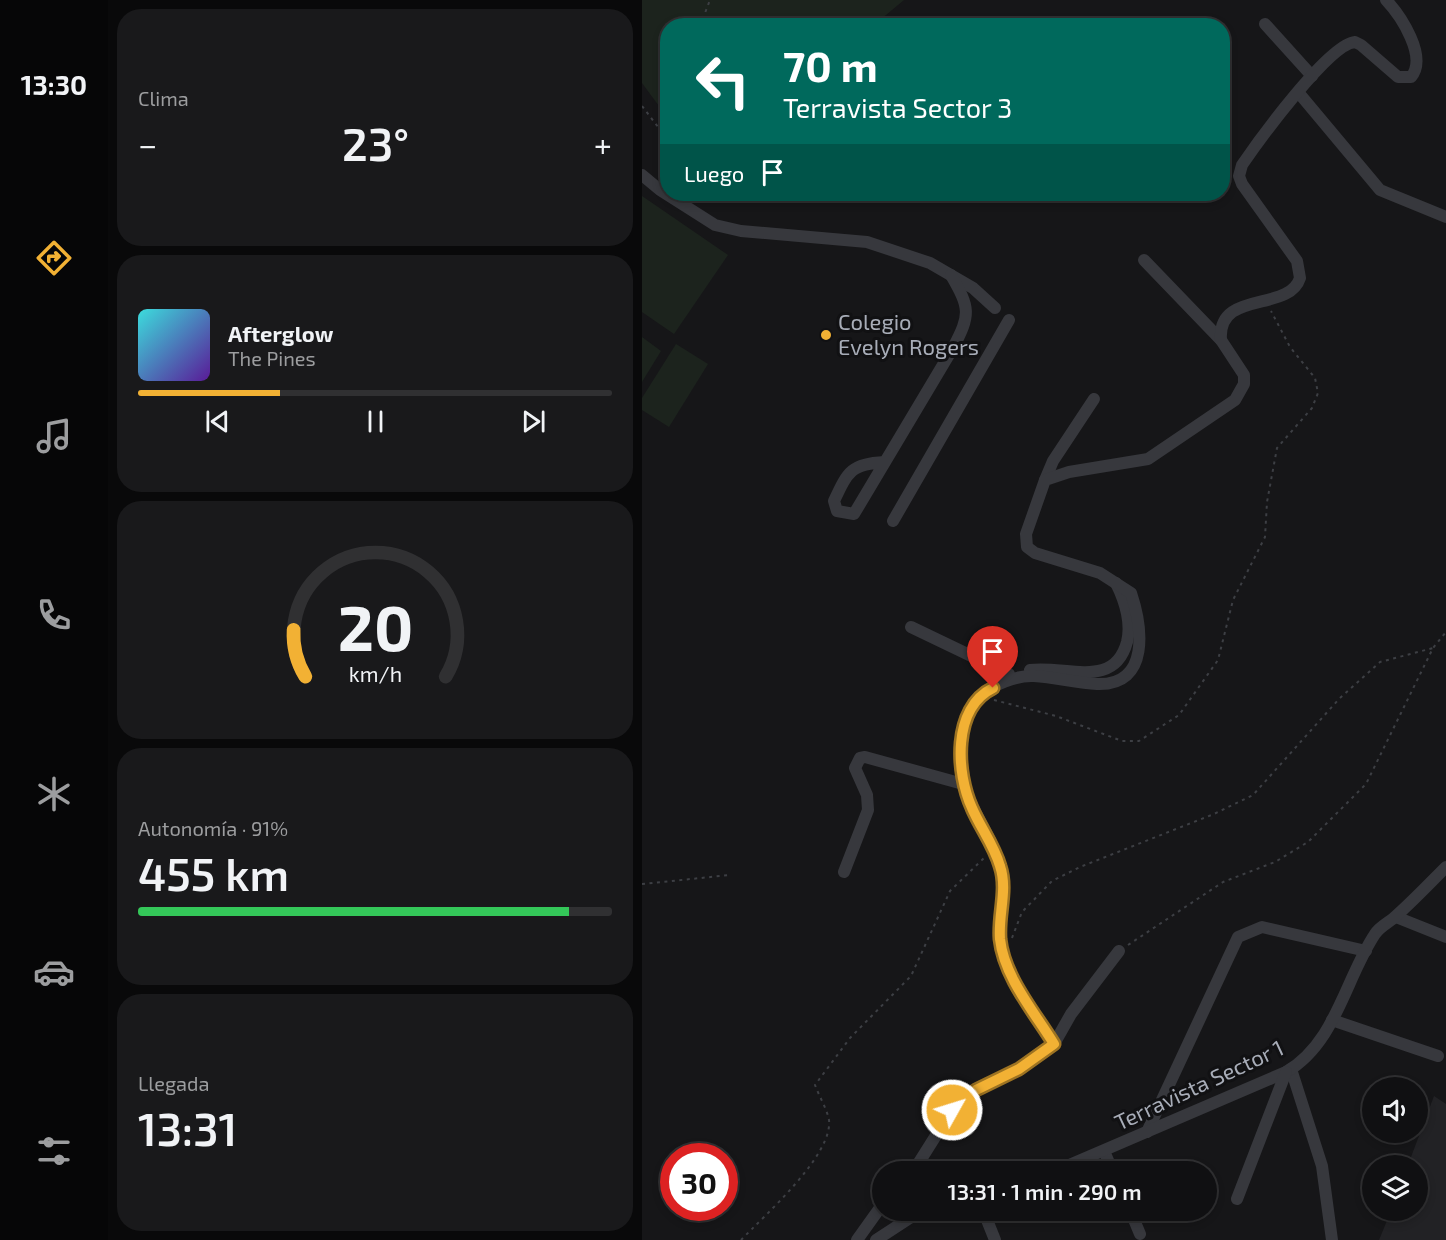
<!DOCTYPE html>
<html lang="es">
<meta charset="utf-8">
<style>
body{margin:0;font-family:"Exo 2",sans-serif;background:#19191b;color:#f1f3f6;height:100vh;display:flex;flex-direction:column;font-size:22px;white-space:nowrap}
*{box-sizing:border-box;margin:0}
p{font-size:20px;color:#9c9d9f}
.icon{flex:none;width:33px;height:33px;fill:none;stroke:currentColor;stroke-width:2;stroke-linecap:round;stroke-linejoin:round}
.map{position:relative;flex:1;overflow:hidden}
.panel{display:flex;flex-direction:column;gap:9px;padding:9px;background:#09090a;width:534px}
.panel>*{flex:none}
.banner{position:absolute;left:18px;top:18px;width:570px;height:183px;border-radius:24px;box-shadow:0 3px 9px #0003,0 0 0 2px #303032;background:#00695c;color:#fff;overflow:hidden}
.tools{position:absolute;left:720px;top:1077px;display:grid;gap:12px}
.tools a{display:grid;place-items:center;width:66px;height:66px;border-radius:50%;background:#101012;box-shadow:0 3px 9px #0003,0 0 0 2px #303032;font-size:30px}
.speed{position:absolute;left:18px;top:1143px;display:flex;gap:12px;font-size:30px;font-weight:700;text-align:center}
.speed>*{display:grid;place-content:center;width:78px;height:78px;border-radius:50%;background:#101012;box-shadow:0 3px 9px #0003,0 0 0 2px #303032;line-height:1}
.speed .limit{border:9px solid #d22;background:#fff;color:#111}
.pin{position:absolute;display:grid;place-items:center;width:51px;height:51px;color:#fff;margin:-62px -26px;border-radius:50% 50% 50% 0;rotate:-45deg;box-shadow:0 0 6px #0007}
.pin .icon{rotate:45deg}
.me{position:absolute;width:66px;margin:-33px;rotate:51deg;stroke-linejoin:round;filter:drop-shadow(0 0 4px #0008)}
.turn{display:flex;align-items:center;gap:21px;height:126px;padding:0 24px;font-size:27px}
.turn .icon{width:78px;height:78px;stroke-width:2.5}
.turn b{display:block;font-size:42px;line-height:51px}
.then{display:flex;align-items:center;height:57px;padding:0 24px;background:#0003;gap:12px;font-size:22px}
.big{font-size:45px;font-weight:600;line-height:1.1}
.panel .widget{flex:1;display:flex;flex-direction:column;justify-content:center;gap:9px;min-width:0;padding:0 21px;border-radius:24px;background:#19191b}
.panel .dial{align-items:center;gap:0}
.dial svg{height:156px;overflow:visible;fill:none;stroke:#303032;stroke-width:7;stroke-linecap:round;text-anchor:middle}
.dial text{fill:#f1f3f6;stroke:none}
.song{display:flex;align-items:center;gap:18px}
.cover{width:72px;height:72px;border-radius:9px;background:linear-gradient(135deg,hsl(180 70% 55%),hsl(270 70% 35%))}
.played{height:6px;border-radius:3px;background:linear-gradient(90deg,#f2b134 30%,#303032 30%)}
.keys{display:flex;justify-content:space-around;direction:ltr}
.heat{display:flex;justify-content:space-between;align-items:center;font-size:33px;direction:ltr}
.charge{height:9px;border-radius:4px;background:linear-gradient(90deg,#34c759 91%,#303032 0)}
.trip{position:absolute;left:230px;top:1161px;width:345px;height:60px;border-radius:30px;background:#101012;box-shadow:0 3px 9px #0003,0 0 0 2px #303032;font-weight:600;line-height:60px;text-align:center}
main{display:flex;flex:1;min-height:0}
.menu{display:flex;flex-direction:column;width:108px;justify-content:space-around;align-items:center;background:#060607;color:#9c9d9f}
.menu .icon{width:42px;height:42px}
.menu .on{color:#f2b134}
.menu b{font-size:27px;color:#f1f3f6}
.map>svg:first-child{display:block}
.built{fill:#222225}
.green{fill:#1c231d}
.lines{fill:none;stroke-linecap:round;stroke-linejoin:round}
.path{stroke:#3d3f44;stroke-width:2;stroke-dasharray:3 4.5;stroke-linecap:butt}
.minor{stroke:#37383d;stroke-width:12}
.route-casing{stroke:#9d7322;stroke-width:15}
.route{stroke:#f2b134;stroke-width:10}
.poi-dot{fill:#f2b134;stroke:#111113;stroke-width:2}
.labels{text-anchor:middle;stroke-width:6;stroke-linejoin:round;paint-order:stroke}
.poi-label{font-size:22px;fill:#a8adb8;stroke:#111113;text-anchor:start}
.street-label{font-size:22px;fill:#a8adb8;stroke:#111113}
</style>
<main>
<nav class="menu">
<b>13:30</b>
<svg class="icon on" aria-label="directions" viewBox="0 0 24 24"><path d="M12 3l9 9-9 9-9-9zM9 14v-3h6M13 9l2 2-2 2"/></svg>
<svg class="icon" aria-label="music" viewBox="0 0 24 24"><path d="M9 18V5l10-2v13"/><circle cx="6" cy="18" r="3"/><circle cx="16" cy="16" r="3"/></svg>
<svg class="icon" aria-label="phone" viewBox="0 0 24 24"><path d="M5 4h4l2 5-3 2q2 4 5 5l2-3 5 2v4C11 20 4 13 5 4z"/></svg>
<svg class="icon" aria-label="climate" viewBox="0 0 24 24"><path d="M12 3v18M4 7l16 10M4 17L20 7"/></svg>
<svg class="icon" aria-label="car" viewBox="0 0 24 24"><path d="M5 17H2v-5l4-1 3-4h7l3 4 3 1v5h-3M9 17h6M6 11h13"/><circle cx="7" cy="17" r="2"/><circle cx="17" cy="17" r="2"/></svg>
<svg class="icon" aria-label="filters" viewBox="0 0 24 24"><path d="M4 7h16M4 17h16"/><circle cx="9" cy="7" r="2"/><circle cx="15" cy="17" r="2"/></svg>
</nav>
<section class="panel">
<div class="widget"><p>Clima</p>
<div class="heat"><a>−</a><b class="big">23°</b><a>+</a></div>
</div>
<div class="widget">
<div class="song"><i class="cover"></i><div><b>Afterglow</b><p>The Pines</p></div></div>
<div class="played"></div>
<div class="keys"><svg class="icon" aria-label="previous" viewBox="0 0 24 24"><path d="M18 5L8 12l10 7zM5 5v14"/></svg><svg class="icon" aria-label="pause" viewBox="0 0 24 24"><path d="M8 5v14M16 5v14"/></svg><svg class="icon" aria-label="next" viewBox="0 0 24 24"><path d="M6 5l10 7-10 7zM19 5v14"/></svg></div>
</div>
<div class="widget dial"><svg viewBox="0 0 100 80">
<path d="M14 69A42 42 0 1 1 86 69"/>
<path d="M14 69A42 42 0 0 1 8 45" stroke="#f2b134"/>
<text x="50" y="56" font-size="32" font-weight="700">20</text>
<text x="50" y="72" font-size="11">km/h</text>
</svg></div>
<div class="widget"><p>Autonomía · 91%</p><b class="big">455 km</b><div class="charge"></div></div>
<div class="widget"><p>Llegada</p><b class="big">13:31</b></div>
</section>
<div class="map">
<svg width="804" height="1240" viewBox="0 0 804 1240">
<rect width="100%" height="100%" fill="#161618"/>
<polygon class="built" points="792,1096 804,1104 804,1240 737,1240 749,1211 776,1210 776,1166 766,1165"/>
<g class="green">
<polygon points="0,0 262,0 232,25 26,26 25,117 0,83"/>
<polygon points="0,196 86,255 32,334 0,312"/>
<polygon points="0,337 19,351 0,382"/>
<polygon points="34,344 66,364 27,427 0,410 0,398"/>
</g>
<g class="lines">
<g class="path">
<polyline points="58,26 68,0"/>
<polyline points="0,106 26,140"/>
<polyline points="352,700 414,716 480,741 497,741 537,715 576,660 591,600 623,537 625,502 635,448 670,408 676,393 673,378 648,347 629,311"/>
<polyline points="0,884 88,875"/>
<polyline points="370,938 380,912 410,881 438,867 572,814 611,795 697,699 738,662 791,648"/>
<polyline points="486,945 581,882 633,862 666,842 724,784 791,648 804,632"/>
<path d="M99,1240C123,1215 191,1155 187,1120C185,1109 177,1096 173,1085L208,1038L269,976L308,891L342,858"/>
</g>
<g class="minor">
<polyline points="623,24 670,76"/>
<polyline points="656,92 738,190 804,217"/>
<polyline points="0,175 18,190 73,225 99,231 225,242 288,263 331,288 353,308"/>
<polyline points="502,260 579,340"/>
<path d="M243,462C209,464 206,471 192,501L195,511L212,514L311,348C329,314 328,308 309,275"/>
<polyline points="403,480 411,461 452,399"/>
<polyline points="251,521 367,320"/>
<polyline points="269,627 367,674"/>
<path d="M388,670C424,665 472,690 485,642C490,621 483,601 474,583"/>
<polyline points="202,872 226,810 225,795 213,768 218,758 223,757 321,784"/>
<polyline points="754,917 804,937"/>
<polyline points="690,1020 796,1056"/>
<path d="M412,1044C392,1012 362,977 358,939C356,915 366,891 359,867C344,818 314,801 320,743C322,725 325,711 338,697C348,685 376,675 392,676C413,677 434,683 455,684C509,686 500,626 489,593L458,573L393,553L385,547L384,534L403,480L427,472L506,459L593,400L602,384V375L579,340C575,289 647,313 658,278L655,261L600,184L597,176L600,165C617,140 687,44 713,42L719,45L756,77H769C786,57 759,16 744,0"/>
<polyline points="649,1069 680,1166 690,1240"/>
<polyline points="505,1132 596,937 620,927 724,951"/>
<polyline points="462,1151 471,1172"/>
<polyline points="271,1172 310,1110 334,1090 377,1069 412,1044 429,1014 477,951"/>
<path d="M411,1172L644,1072C694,1043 703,979 733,934C738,926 748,922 754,916C772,900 788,883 804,867"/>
<polyline points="595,1199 644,1072"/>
<polyline points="341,1210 353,1240"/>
<polyline points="488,1210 498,1234"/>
<polyline points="215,1240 240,1205"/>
<polyline points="234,1240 280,1210"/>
</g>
</g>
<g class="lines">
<g class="route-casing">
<path id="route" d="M310,1110L334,1090L377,1069L412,1044C393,1013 362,977 358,939C356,914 366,890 358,866C352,845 338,827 330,808C314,773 310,708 351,688"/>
</g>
<use href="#route" class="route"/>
</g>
<circle class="poi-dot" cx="184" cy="335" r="6"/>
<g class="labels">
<g class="poi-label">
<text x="196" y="330">Colegio<tspan x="196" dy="25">Evelyn Rogers</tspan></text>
</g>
<g class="street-label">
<text transform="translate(557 1085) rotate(-25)" y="8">Terravista Sector 1</text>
</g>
</g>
</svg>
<div class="tools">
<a><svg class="icon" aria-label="sound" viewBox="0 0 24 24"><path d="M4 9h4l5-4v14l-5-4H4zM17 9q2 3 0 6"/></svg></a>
<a><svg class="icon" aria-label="layers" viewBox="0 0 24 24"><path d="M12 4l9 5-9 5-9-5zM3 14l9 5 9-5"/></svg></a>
</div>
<div class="speed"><div class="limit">30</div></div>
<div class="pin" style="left:351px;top:688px;background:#d93025"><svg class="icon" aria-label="arrive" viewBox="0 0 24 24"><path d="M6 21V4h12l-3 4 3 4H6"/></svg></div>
<svg class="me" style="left:310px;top:1110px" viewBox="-20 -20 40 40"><circle r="17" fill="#f2b134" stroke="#fff" stroke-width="3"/><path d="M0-11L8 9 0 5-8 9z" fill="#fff"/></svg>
<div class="trip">13:31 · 1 min · 290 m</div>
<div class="banner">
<div class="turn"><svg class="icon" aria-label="left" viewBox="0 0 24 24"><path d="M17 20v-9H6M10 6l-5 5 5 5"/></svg><div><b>70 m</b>Terravista Sector 3</div></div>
<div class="then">Luego<svg class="icon" aria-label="arrive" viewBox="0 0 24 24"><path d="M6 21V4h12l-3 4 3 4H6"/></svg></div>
</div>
</div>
</main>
